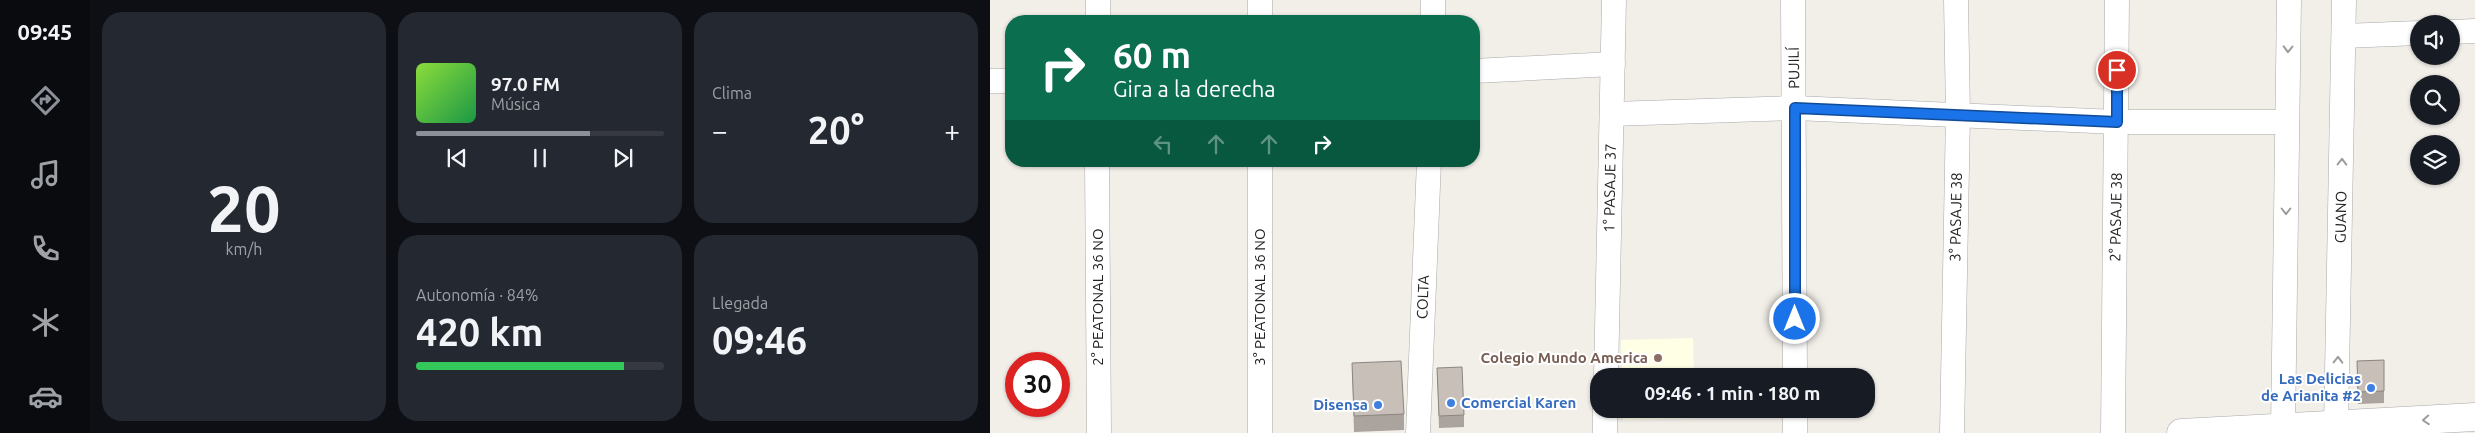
<!DOCTYPE html>
<html lang="es">
<meta charset="utf-8">
<style>
body{margin:0;font-family:Ubuntu,sans-serif;background:#242831;color:#f1f3f6;height:100vh;display:flex;flex-direction:column;font-size:19px;white-space:nowrap}
*{box-sizing:border-box;margin:0}
p{font-size:16px;color:#9ea1a6}
.icon{flex:none;width:28px;height:28px;fill:none;stroke:currentColor;stroke-width:2;stroke-linecap:round;stroke-linejoin:round}
.map{position:relative;flex:1;overflow:hidden}
.drawer{display:flex;flex-direction:column;gap:12px;padding:12px;background:#0d0f14;width:900px}
.drawer>*{flex:none}
.hud{position:absolute;left:15px;top:15px;width:475px;height:152px;border-radius:20px;box-shadow:0 1px 4px #0004;background:#0b6e4f;color:#fff;overflow:hidden}
.fabs{position:absolute;left:1420px;top:15px;display:grid;gap:10px}
.fabs a{display:grid;place-items:center;width:50px;height:50px;border-radius:50%;background:#171b24;box-shadow:0 1px 4px #0004;font-size:25px}
.speed{position:absolute;left:15px;top:352px;display:flex;gap:10px;font-size:25px;font-weight:700;text-align:center}
.speed>*{display:grid;place-content:center;width:65px;height:65px;border-radius:50%;background:#171b24;box-shadow:0 1px 4px #0004;line-height:1}
.speed .limit{border:8px solid #d22;background:#fff;color:#111}
.pin{position:absolute;display:grid;place-items:center;width:42px;height:42px;color:#fff;margin:-21px;border:2px solid #fff;border-radius:50%;box-shadow:0 1px 5px #0007}
.me{position:absolute;width:55px;margin:-28px;rotate:0deg;stroke-linejoin:round;filter:drop-shadow(0 0 4px #0008)}
.turn{display:flex;align-items:center;gap:18px;height:105px;padding:0 25px;font-size:22px}
.turn .icon{width:65px;height:65px;stroke-width:2.5}
.turn b{display:block;font-size:35px;line-height:42px}
.lanes{display:flex;align-items:center;height:48px;padding:0 25px;background:#0003;justify-content:center;gap:25px;direction:ltr}
.lanes .off{opacity:.35}
.big{font-size:38px;font-weight:600;line-height:1.1}
.drawer .widget{flex:1;display:flex;flex-direction:column;justify-content:center;gap:8px;min-width:0;padding:0 18px;border-radius:20px;background:#242831}
.drawer .dial{align-items:center;gap:0}
.dial b{font-size:65px;line-height:1}
.song{display:flex;align-items:center;gap:15px}
.cover{width:60px;height:60px;border-radius:8px;background:linear-gradient(135deg,hsl(90 70% 55%),hsl(140 70% 35%))}
.played{height:5px;border-radius:2px;background:linear-gradient(90deg,#8c9099 70%,#363941 70%)}
.keys{display:flex;justify-content:space-around;direction:ltr}
.heat{display:flex;justify-content:space-between;align-items:center;font-size:28px;direction:ltr}
.charge{height:8px;border-radius:4px;background:linear-gradient(90deg,#34c759 84%,#363941 0)}
.drawer .tiles{flex:1;display:grid;gap:12px;grid-template-columns:repeat(3,1fr)}
.widget:first-child{grid-row:span 2}
.trip{position:absolute;left:600px;top:368px;width:285px;height:50px;border-radius:20px;background:#171b24;box-shadow:0 1px 4px #0004;font-weight:600;line-height:50px;text-align:center}
main{display:flex;flex:1;min-height:0}
.dock{display:flex;flex-direction:column;width:90px;justify-content:space-around;align-items:center;background:#090b0e;color:#9ea1a6}
.dock .icon{width:35px;height:35px}
.dock .selected{color:#8c9099}
.dock b{font-size:22px;color:#f1f3f6}
.map>svg:first-child{display:block}
.education{fill:#ffffe5}
.lines{fill:none;stroke-linecap:round;stroke-linejoin:round}
.minor-casing{stroke:#a9a9a9;stroke-width:25}
.tertiary-casing{stroke:#a9a9a9;stroke-width:29}
.minor{stroke:#fff;stroke-width:24}
.tertiary{stroke:#fff;stroke-width:28}
.wall{fill:#aba49e}
.building{fill:#c7bfb8;stroke:#8b8681}
.oneway{stroke:#9c9c9c}
.route-casing{stroke:#114b97;stroke-width:12}
.route{stroke:#1a73e8;stroke-width:9}
.education-dot{fill:#8d6e63;stroke:#fff;stroke-width:2}
.shop-dot{fill:#3f7fe0;stroke:#fff;stroke-width:2}
.labels{text-anchor:middle;stroke-width:4;stroke-linejoin:round;paint-order:stroke}
.street-label{font-size:15px;fill:#222;stroke:#fff}
.education-label{font-size:15px;font-weight:bold;fill:#785e54;stroke:#fff;text-anchor:end}
.shop-label{font-size:15px;font-weight:bold;fill:#366cbe;stroke:#fff;text-anchor:end}
</style>
<main>
<nav class="dock">
<b>09:45</b>
<svg class="icon selected" aria-label="directions" viewBox="0 0 24 24"><path d="M12 3l9 9-9 9-9-9zM9 14v-3h6M13 9l2 2-2 2"/></svg>
<svg class="icon" aria-label="music" viewBox="0 0 24 24"><path d="M9 18V5l10-2v13"/><circle cx="6" cy="18" r="3"/><circle cx="16" cy="16" r="3"/></svg>
<svg class="icon" aria-label="phone" viewBox="0 0 24 24"><path d="M5 4h4l2 5-3 2q2 4 5 5l2-3 5 2v4C11 20 4 13 5 4z"/></svg>
<svg class="icon" aria-label="climate" viewBox="0 0 24 24"><path d="M12 3v18M4 7l16 10M4 17L20 7"/></svg>
<svg class="icon" aria-label="car" viewBox="0 0 24 24"><path d="M5 17H2v-5l4-1 3-4h7l3 4 3 1v5h-3M9 17h6M6 11h13"/><circle cx="7" cy="17" r="2"/><circle cx="17" cy="17" r="2"/></svg>
</nav>
<section class="drawer">
<div class="tiles">
<div class="widget dial"><b>20</b><p>km/h</p></div>
<div class="widget">
<div class="song"><i class="cover"></i><div><b>97.0 FM</b><p>Música</p></div></div>
<div class="played"></div>
<div class="keys"><svg class="icon" aria-label="previous" viewBox="0 0 24 24"><path d="M18 5L8 12l10 7zM5 5v14"/></svg><svg class="icon" aria-label="pause" viewBox="0 0 24 24"><path d="M8 5v14M16 5v14"/></svg><svg class="icon" aria-label="next" viewBox="0 0 24 24"><path d="M6 5l10 7-10 7zM19 5v14"/></svg></div>
</div>
<div class="widget"><p>Clima</p>
<div class="heat"><a>−</a><b class="big">20°</b><a>+</a></div>
</div>
<div class="widget"><p>Autonomía · 84%</p><b class="big">420 km</b><div class="charge"></div></div>
<div class="widget"><p>Llegada</p><b class="big">09:46</b></div>
</div>
</section>
<div class="map">
<svg width="1485" height="433" viewBox="0 0 1485 433">
<rect width="100%" height="100%" fill="#f2efe9"/>
<g class="education">
<polygon points="703,338 704,376 632,376 631,340"/>
<polygon points="633,409 705,409 705,418 633,420"/>
</g>
<g class="lines">
<g class="minor-casing">
<g id="minor">
<polyline points="270,0 270,21"/>
<polyline points="803,0 805,376"/>
<polyline points="108,21 108,0"/>
<polyline points="443,21 443,0"/>
<polyline points="1461,32 1485,31"/>
<polyline points="1354,36 1429,33"/>
<polyline points="484,71 623,64"/>
<polyline points="0,81 21,81"/>
<polyline points="622,114 805,108 1127,122 1297,122"/>
<polyline points="107,161 109,433"/>
<polyline points="616,376 624,0"/>
<polyline points="1346,426 1354,0"/>
<polyline points="1293,429 1299,0"/>
<polyline points="270,433 270,161"/>
<polyline points="428,433 439,161"/>
<polyline points="615,433 615,409"/>
<polyline points="805,433 805,409"/>
<polyline points="962,433 968,114 966,0"/>
<polyline points="1123,433 1127,0"/>
</g>
</g>
<g class="tertiary-casing">
<polyline id="tertiary" points="1191,433 1485,417"/>
</g>
<use href="#minor" class="minor"/>
<use href="#tertiary" class="tertiary"/>
</g>
<g class="wall">
<polygon points="1394,360 1394,403 1368,404 1367,361"/>
<polygon points="362,363 414,414 414,430 364,432"/>
<polygon points="447,368 474,415 474,427 449,428"/>
</g>
<g class="building">
<polygon points="1394,360 1394,391 1368,392 1367,361"/>
<polygon points="411,361 414,414 364,416 362,363"/>
<polygon points="472,367 474,415 449,416 447,368"/>
</g>
<defs><path id="oneway-chevron" d="M-2-3.5L2.5 0L-2 3.5" fill="none" stroke-width="1.6" stroke-linecap="round" stroke-linejoin="round" transform="scale(1.25)"/></defs>
<g class="oneway">
<use href="#oneway-chevron" transform="translate(1298 49) rotate(91)"/>
<use href="#oneway-chevron" transform="translate(1352 162) rotate(-89)"/>
<use href="#oneway-chevron" transform="translate(1296 211) rotate(90)"/>
<use href="#oneway-chevron" transform="translate(1348 360) rotate(-89)"/>
<use href="#oneway-chevron" transform="translate(1436 420) rotate(176)"/>
</g>
<g class="lines">
<g class="route-casing">
<polyline id="route" points="805,319 805,108 1127,122 1127,70"/>
</g>
<use href="#route" class="route"/>
</g>
<circle class="education-dot" cx="668" cy="358" r="5"/>
<g class="shop-dot">
<circle cx="1381" cy="388" r="5"/>
<circle cx="461" cy="403" r="5"/>
<circle cx="388" cy="405" r="5"/>
</g>
<g class="labels">
<g class="street-label">
<text transform="translate(804 68) rotate(-91)" y="5">PUJILÍ</text>
<text transform="translate(620 188) rotate(-89)" y="5">1° PASAJE 37</text>
<text transform="translate(966 217) rotate(-89)" y="5">3° PASAJE 38</text>
<text transform="translate(1126 217) rotate(-89)" y="5">2° PASAJE 38</text>
<text transform="translate(1351 217) rotate(-89)" y="5">GUANO</text>
<text transform="translate(108 297) rotate(-90)" y="5">2° PEATONAL 36 NO</text>
<text transform="translate(270 297) rotate(-90)" y="5">3° PEATONAL 36 NO</text>
<text transform="translate(433 297) rotate(-88)" y="5">COLTA</text>
</g>
<g class="education-label">
<text x="658" y="363">Colegio Mundo America</text>
</g>
<g class="shop-label">
<text x="1371" y="384">Las Delicias<tspan x="1371" dy="17">de Arianita #2</tspan></text>
<text x="471" y="408" text-anchor="start">Comercial Karen</text>
<text x="378" y="410">Disensa</text>
</g>
</g>
</svg>
<div class="fabs">
<a><svg class="icon" aria-label="sound" viewBox="0 0 24 24"><path d="M4 9h4l5-4v14l-5-4H4zM17 9q2 3 0 6"/></svg></a>
<a><svg class="icon" aria-label="search" viewBox="0 0 24 24"><circle cx="10" cy="10" r="6"/><path d="M15 15l6 6"/></svg></a>
<a><svg class="icon" aria-label="layers" viewBox="0 0 24 24"><path d="M12 4l9 5-9 5-9-5zM3 14l9 5 9-5"/></svg></a>
</div>
<div class="speed"><div class="limit">30</div></div>
<div class="pin" style="left:1127px;top:70px;background:#d93025"><svg class="icon" aria-label="arrive" viewBox="0 0 24 24"><path d="M6 21V4h12l-3 4 3 4H6"/></svg></div>
<svg class="me" style="left:805px;top:319px" viewBox="-20 -20 40 40"><circle r="17" fill="#1a73e8" stroke="#fff" stroke-width="3"/><path d="M0-11L8 9 0 5-8 9z" fill="#fff"/></svg>
<div class="trip">09:46 · 1 min · 180 m</div>
<div class="hud">
<div class="turn"><svg class="icon" aria-label="right" viewBox="0 0 24 24"><path d="M7 20v-9h11M14 6l5 5-5 5"/></svg><div><b>60 m</b>Gira a la derecha</div></div>
<div class="lanes"><svg class="icon off" aria-label="left" viewBox="0 0 24 24"><path d="M17 20v-9H6M10 6l-5 5 5 5"/></svg><svg class="icon off" aria-label="ahead" viewBox="0 0 24 24"><path d="M12 20V5M6 11l6-6 6 6"/></svg><svg class="icon off" aria-label="ahead" viewBox="0 0 24 24"><path d="M12 20V5M6 11l6-6 6 6"/></svg><svg class="icon" aria-label="right" viewBox="0 0 24 24"><path d="M7 20v-9h11M14 6l5 5-5 5"/></svg></div>
</div>
</div>
</main>
